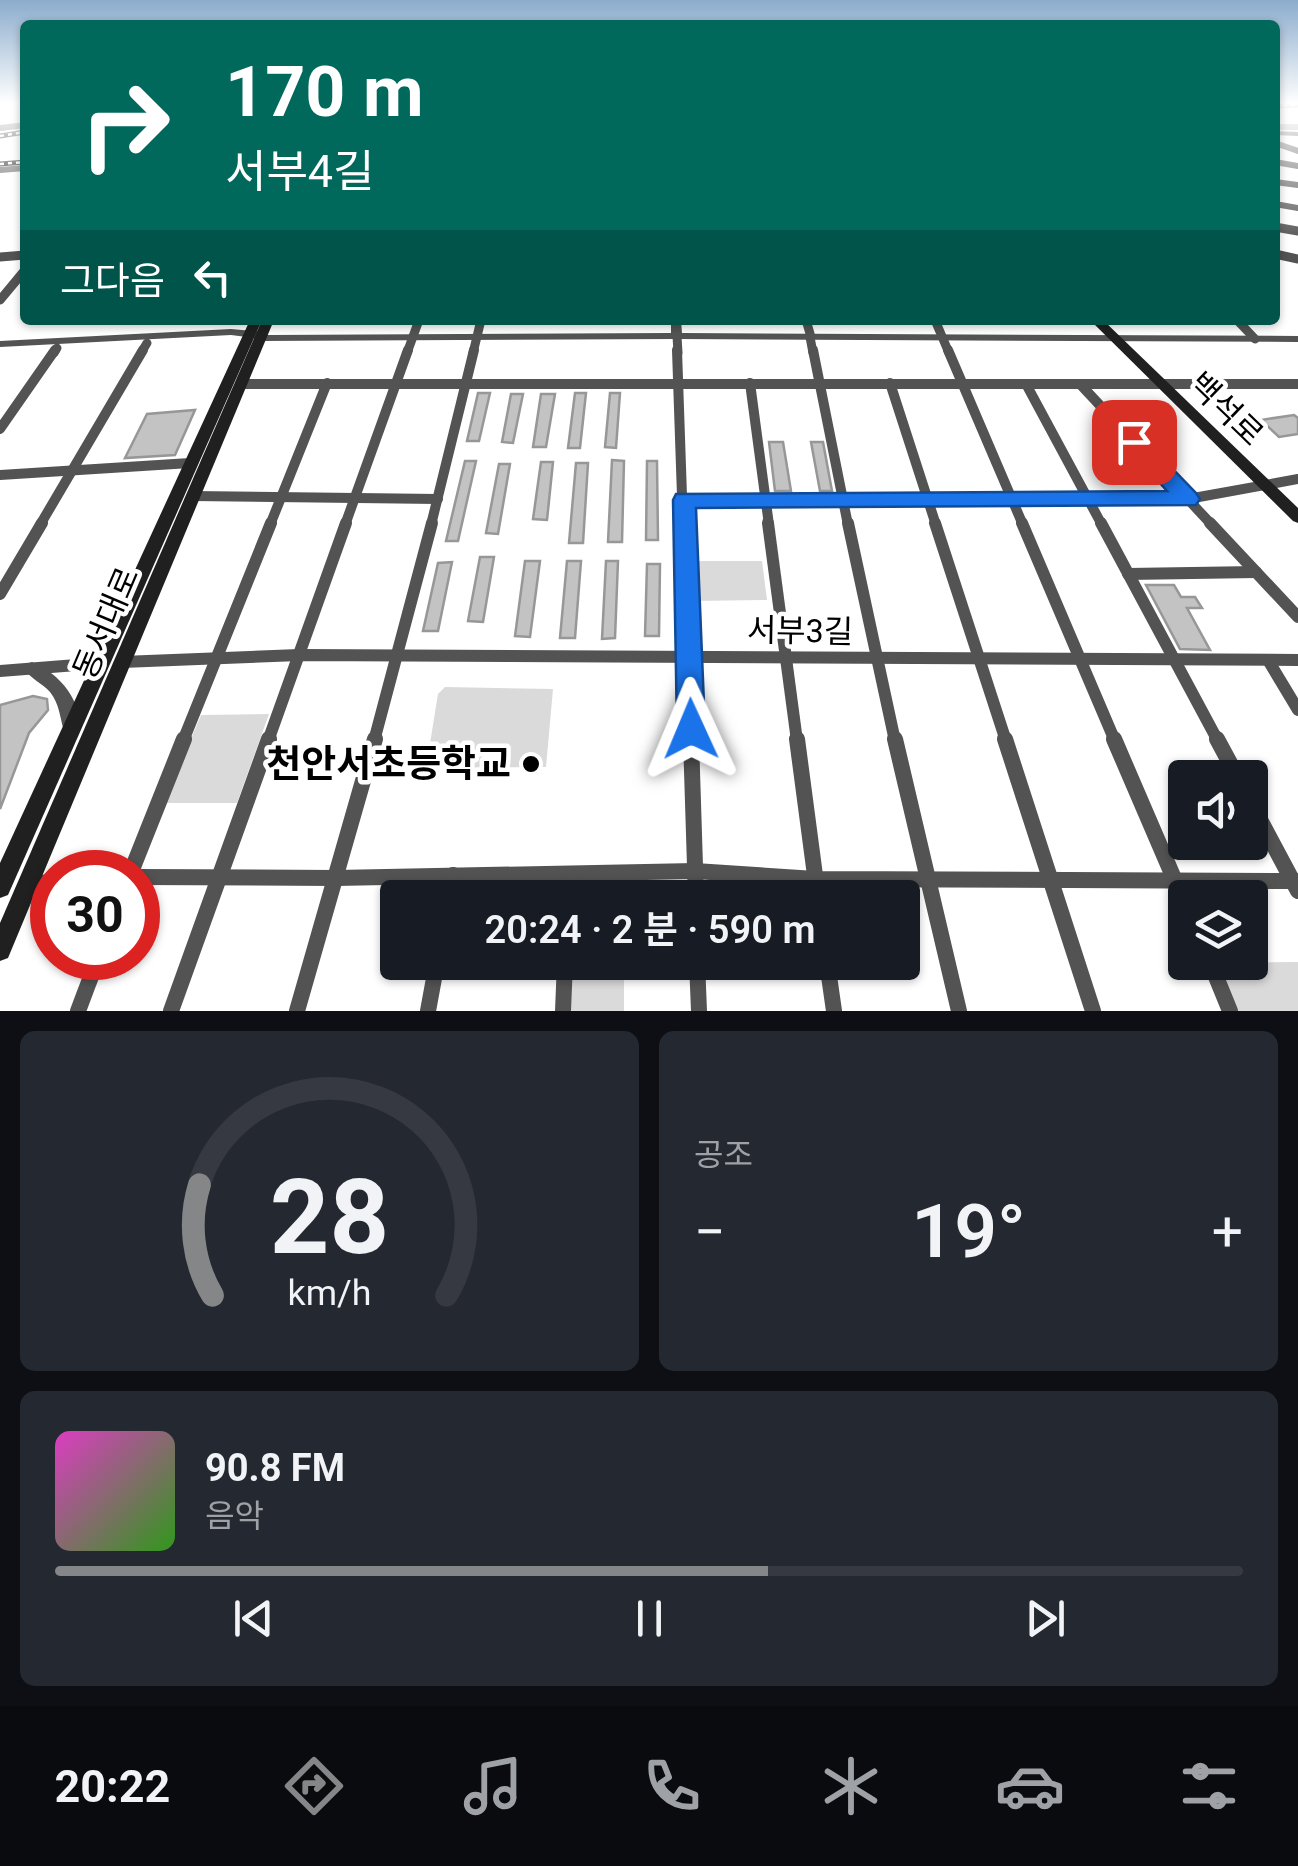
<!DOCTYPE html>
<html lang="ko">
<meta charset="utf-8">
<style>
body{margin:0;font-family:Roboto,"Noto Sans KR",sans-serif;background:#242831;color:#f1f3f6;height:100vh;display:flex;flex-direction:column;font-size:38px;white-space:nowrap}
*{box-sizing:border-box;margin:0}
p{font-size:32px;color:#9ea1a6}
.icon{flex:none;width:55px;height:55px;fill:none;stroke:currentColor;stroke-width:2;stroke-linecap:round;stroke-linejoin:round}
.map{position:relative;height:1011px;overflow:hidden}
.details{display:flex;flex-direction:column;gap:20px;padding:20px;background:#0d0f14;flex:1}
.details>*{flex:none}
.hud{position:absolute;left:20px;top:20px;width:1260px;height:305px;border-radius:10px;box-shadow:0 2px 8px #0004;background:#00695c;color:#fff;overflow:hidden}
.controls{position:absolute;left:1168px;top:760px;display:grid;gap:20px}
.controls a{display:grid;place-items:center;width:100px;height:100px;border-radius:10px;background:#171b24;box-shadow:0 2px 8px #0004;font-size:50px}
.speed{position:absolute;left:30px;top:850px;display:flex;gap:20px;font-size:50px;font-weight:700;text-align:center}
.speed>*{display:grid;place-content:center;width:130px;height:130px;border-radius:50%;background:#171b24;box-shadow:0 2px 8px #0004;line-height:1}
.speed .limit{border:15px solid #d22;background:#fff;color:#111}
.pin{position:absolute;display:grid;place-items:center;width:85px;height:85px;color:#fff;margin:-42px;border-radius:20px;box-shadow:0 5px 15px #0006}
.me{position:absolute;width:110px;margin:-55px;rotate:359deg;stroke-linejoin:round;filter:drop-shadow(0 0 8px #0008)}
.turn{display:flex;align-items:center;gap:35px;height:210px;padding:0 40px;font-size:45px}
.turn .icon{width:130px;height:130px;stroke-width:2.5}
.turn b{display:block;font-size:70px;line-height:85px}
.then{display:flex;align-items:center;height:95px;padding:0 40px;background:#0003;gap:20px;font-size:38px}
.big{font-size:75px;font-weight:600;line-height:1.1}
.details .tile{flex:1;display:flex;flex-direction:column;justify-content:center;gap:15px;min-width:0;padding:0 35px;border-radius:15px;background:#242831}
.details .dial{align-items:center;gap:0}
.dial svg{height:260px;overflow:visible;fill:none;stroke:#363941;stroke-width:7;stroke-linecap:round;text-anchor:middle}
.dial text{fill:#f1f3f6;stroke:none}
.song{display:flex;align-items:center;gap:30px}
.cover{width:120px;height:120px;border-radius:15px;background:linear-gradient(135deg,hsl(310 70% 55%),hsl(110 70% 35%))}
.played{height:10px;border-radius:5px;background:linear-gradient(90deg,#858687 60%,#363941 60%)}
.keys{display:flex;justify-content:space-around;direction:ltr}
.heat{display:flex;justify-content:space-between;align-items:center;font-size:55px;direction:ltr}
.details .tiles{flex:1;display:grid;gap:20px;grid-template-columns:1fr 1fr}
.tile:last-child{grid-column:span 2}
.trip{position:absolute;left:380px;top:880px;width:540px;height:100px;border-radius:10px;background:#171b24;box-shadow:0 2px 8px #0004;font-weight:600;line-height:100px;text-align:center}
.tabs{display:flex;height:160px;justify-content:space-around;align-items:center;background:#090b0e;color:#9ea1a6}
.tabs .icon{width:70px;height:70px}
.tabs .active{color:#858687}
.tabs b{font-size:45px;color:#f1f3f6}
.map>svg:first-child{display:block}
.green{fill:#dadada}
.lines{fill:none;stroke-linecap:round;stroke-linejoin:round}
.river{fill:#a1a1a1;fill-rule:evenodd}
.building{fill:#c3c3c3;stroke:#979797;stroke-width:2.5}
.minor-far4{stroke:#535353;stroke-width:6}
.minor-far3{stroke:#535353;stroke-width:9}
.minor-far2{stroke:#535353;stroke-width:10}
.minor-far1{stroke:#535353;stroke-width:12}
.minor{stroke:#535353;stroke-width:16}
.tertiary{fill:#535353;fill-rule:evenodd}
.secondary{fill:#202020;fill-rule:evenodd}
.rail-casing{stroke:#000;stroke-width:5}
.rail{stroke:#fff;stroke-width:2.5;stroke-dasharray:4;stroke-linecap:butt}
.route{fill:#1a73e8;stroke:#114b97;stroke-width:2.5}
.poi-dot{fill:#000;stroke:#fff;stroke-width:4}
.labels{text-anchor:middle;stroke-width:9;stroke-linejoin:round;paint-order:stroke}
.street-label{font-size:32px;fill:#000;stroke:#fff}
.near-poi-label{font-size:38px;font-weight:bold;fill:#000;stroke:#fff;text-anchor:end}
</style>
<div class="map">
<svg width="1298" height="1011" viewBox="0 0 1298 1011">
<rect width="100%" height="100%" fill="#fff"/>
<g class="green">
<polygon points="689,561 762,561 767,600 691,601"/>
<polygon points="445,687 553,689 546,767 426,768 438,694"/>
<polygon points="269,714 237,803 164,803 201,715"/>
<polygon points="1298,962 1298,1011 1236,1011 1216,963"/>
<polygon points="571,963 624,963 624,1011 569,1011"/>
</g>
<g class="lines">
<rect class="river" x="1275" y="124" width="23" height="6"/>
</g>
<g class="building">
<polygon points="478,393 490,393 479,441 467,441"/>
<polygon points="575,393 586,393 580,448 568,448"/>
<polygon points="610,393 620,393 616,448 605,447"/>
<polygon points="511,394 523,394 513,443 502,442"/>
<polygon points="541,394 555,394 546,447 533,447"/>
<polygon points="195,410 175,455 125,458 147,414"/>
<polygon points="1294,415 1298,418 1298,434 1279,437 1261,420"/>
<polygon points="769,442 783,442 791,491 775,491"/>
<polygon points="811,442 823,442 832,491 820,491"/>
<polygon points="612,460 624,461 622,542 608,542"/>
<polygon points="465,461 476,461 458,541 446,541"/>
<polygon points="647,461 657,461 658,540 646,540"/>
<polygon points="541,462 553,462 547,520 533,519"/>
<polygon points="576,463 588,463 583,543 569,543"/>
<polygon points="499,464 510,464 498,534 486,533"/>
<polygon points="480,557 494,557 483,622 468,621"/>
<polygon points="525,561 540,561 530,637 515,636"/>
<polygon points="567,561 581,561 575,638 560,638"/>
<polygon points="606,561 618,561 615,638 602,639"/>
<polygon points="452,562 438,631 423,631 438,563"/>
<polygon points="647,564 660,564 659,636 645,636"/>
<polygon points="1146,585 1174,585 1181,597 1195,597 1202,608 1187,608 1210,650 1180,649"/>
<polygon points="33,696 47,699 48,710 29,733 0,809 0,705"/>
</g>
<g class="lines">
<g class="minor-far4">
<polyline points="0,128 25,125"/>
<polyline points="1275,143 1298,151"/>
<polyline points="1275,162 1298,166"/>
<polyline points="0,170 25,168"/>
<polyline points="1275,182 1298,185"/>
<polyline points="1275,204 1298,208"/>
</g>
<g class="minor-far3">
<polyline points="1275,227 1298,231"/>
<polyline points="1275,254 1298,259"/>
<polyline points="0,257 25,255"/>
<polyline points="0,300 25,270"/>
<polyline points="806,320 811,337"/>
<polyline points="935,320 949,353"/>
<polyline points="1237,320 1255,339"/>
<polyline points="677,336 678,353"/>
<polyline points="810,337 813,353"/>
<polyline points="54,353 57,348"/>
<polyline points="141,353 147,343"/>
<polyline points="407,353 419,320"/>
<polyline points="473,353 481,320"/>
</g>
<g class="minor-far2">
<polyline points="677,350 683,525"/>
<polyline points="813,350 848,525"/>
<polyline points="948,350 1023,525"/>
<polyline points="750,383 769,525"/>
<polyline points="890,383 936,525"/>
<polyline points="240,384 1298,384"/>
<polyline points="1026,384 1102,525"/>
<polyline points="1080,384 1212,525"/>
<polyline points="0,429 55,350"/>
<polyline points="0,475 190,463"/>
<polyline points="192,496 438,499"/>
<polyline points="684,500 1188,499 1298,479"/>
<polyline points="40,525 143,350"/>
<polyline points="270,525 327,383"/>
<polyline points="345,525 408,350"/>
<polyline points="431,525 474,350"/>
</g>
<g class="minor-far1">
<polyline points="683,523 691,741"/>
<polyline points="768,523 797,741"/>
<polyline points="848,523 895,741"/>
<polyline points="935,523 1006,741"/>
<polyline points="1022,523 1115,741"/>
<polyline points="1101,523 1218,741"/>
<polyline points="1210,523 1298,617"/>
<polyline points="1128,574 1256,572"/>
<polyline points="0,594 42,523"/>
<polyline points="1268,660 1298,710"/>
<polyline points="122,662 299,655 1298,660"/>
<polyline points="0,671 102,663"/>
<polyline points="183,741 271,523"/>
<polyline points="268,741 346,523"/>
<polyline points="374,741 432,523"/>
</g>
<g class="minor">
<polyline points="691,739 696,898"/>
<polyline points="797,739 818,898"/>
<polyline points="895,739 959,1011"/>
<polyline points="1005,739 1093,1011"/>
<polyline points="1114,739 1185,904"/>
<polyline points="1217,739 1238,778"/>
<polyline points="1250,801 1298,891"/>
<polyline points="131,872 184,739"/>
<polyline points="138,877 336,878 695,871 815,879 1298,881"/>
<polyline points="28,884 52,882"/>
<polyline points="449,898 453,875"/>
<polyline points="569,898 571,874"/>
<polyline points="697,962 699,1011"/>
<polyline points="827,962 834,1011"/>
<polyline points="1210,962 1230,1011"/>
<polyline points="78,1011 98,958"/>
<polyline points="171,1011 269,739"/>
<polyline points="297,1011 375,739"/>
<polyline points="428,1011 437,962"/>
<polyline points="563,1011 565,962"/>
</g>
<g class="tertiary">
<polygon points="1275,131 1298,132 1298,136 1275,135"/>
<polygon points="671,320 681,320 682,333 1298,336 1298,342 677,339 260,341 255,338 231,335 0,347 0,341 231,329 263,332 268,335 671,333"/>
<path d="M32,662C59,673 86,703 77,734L71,736L65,734C60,720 60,704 50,692C42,683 31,679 24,669L26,664Z"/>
</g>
<g class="secondary">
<polygon points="250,320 262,320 8,895 0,898 0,863"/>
<polygon points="262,320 274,320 8,958 0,961 0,923"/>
<polygon points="1090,320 1103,320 1298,508 1298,523 1293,521"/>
</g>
<g class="rail-casing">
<g id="rail">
<polyline points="1275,106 1298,105"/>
<polyline points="0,136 25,132"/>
<polyline points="0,164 25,162"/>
</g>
</g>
<use href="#rail" class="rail"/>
</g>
<linearGradient id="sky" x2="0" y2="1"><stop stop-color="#8baccc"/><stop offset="0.42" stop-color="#fff"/><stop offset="1" stop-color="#fff" stop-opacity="0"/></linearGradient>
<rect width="1298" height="246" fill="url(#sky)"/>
<polygon class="route" points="1134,434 1141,436 1196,493 1200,499 1196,505 696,508 705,729 701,739 691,743 681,739 677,729 673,500 676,494 1167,491 1123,442"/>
<circle class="poi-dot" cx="531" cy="764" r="10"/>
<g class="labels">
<g class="street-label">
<text transform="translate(1226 409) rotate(44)" y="11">백석로</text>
<text transform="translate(106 623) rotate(-67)" y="11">동서대로</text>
<text transform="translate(800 631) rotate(1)" y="11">서부3길</text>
</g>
<g class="near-poi-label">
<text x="511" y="777">천안서초등학교</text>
</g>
</g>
</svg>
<div class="controls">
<a><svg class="icon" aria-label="sound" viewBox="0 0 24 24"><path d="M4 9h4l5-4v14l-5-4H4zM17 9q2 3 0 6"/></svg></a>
<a><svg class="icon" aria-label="layers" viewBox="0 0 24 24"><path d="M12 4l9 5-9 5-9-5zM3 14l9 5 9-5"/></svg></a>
</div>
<div class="speed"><div class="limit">30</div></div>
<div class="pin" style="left:1134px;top:442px;background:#d93025"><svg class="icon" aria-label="arrive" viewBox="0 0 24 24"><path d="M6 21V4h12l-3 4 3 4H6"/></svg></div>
<svg class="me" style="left:691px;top:729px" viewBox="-20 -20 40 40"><path d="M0-17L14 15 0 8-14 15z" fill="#1a73e8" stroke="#fff" stroke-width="4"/></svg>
<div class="trip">20:24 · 2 분 · 590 m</div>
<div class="hud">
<div class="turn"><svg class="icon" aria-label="right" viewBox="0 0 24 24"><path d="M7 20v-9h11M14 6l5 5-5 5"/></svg><div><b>170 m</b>서부4길</div></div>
<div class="then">그다음<svg class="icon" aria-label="left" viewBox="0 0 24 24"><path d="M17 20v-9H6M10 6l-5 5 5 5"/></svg></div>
</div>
</div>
<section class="details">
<div class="tiles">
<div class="tile dial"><svg viewBox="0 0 100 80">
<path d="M14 69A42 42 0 1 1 86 69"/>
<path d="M14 69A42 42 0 0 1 10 35" stroke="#858687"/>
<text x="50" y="56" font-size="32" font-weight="700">28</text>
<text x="50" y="72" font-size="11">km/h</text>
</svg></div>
<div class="tile"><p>공조</p>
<div class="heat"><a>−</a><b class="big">19°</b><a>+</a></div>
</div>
<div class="tile">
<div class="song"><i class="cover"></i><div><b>90.8 FM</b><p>음악</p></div></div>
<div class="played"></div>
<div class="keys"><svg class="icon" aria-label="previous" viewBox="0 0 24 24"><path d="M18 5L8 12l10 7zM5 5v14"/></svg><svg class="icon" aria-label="pause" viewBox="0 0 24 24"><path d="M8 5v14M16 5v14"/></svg><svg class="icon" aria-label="next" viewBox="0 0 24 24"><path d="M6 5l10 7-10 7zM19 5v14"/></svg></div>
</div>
</div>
</section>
<nav class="tabs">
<b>20:22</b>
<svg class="icon active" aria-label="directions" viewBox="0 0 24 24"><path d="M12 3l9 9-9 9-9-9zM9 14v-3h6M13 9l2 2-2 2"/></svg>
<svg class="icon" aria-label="music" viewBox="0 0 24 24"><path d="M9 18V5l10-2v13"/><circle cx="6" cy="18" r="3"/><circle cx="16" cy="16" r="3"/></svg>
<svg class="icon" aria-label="phone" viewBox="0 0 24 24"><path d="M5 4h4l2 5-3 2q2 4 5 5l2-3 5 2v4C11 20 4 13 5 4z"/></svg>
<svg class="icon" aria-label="climate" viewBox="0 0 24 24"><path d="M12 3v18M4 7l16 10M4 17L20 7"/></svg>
<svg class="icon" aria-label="car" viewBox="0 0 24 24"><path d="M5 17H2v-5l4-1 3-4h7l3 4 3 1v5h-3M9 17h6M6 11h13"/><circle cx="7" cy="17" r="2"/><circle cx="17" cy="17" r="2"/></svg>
<svg class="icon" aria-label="filters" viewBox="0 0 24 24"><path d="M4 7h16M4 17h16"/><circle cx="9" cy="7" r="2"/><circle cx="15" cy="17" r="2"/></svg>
</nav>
